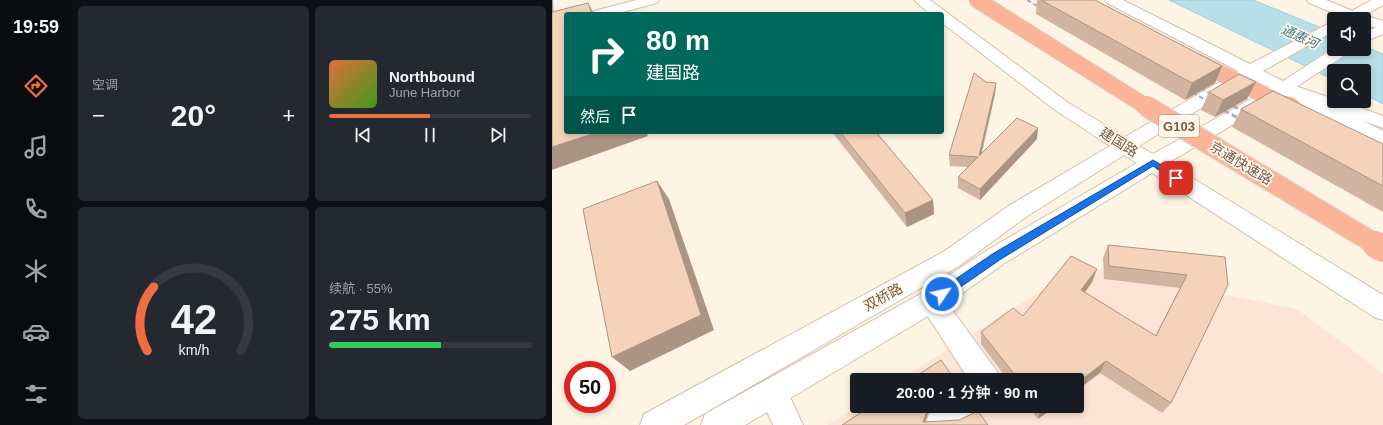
<!DOCTYPE html>
<html lang="zh">
<meta charset="utf-8">
<style>
body{margin:0;font-family:Helvetica,"Noto Sans SC",sans-serif;background:#242831;color:#f1f3f6;height:100vh;display:flex;flex-direction:column;font-size:15px;white-space:nowrap}
*{box-sizing:border-box;margin:0}
p{font-size:13px;color:#9ea1a6}
.icon{flex:none;width:22px;height:22px;fill:none;stroke:currentColor;stroke-width:2;stroke-linecap:round;stroke-linejoin:round}
.map{position:relative;flex:1;overflow:hidden}
.drawer{display:flex;flex-direction:column;gap:6px;padding:6px;background:#0d0f14;width:480px}
.drawer>*{flex:none}
.hud{position:absolute;left:12px;top:12px;width:380px;height:122px;border-radius:4px;box-shadow:0 2px 6px #0003;background:#00695c;color:#fff;overflow:hidden}
.controls{position:absolute;left:775px;top:12px;display:grid;gap:8px}
.controls a{display:grid;place-items:center;width:44px;height:44px;border-radius:4px;background:#171b24;box-shadow:0 2px 6px #0003;font-size:20px}
.speed{position:absolute;left:12px;top:361px;display:flex;gap:8px;font-size:20px;font-weight:700;text-align:center}
.speed>*{display:grid;place-content:center;width:52px;height:52px;border-radius:50%;background:#171b24;box-shadow:0 2px 6px #0003;line-height:1}
.speed .limit{border:6px solid #d22;background:#fff;color:#111}
.pin{position:absolute;display:grid;place-items:center;width:34px;height:34px;color:#fff;margin:-17px;border-radius:8px;box-shadow:0 2px 6px #0006}
.me{position:absolute;width:44px;margin:-22px;rotate:56deg;stroke-linejoin:round;filter:drop-shadow(0 0 3px #0008)}
.turn{display:flex;align-items:center;gap:14px;height:84px;padding:0 16px;font-size:18px}
.turn .icon{width:52px;height:52px;stroke-width:2.5}
.turn b{display:block;font-size:28px;line-height:34px}
.then{display:flex;align-items:center;height:38px;padding:0 16px;background:#0003;gap:8px;font-size:15px}
.big{font-size:30px;font-weight:600;line-height:1.1}
.drawer .widget{flex:1;display:flex;flex-direction:column;justify-content:center;gap:6px;min-width:0;padding:0 14px;border-radius:6px;background:#242831}
.drawer .dial{align-items:center;gap:0}
.dial svg{height:104px;overflow:visible;fill:none;stroke:#363941;stroke-width:7;stroke-linecap:round;text-anchor:middle}
.dial text{fill:#f1f3f6;stroke:none}
.song{display:flex;align-items:center;gap:12px}
.cover{width:48px;height:48px;border-radius:6px;background:linear-gradient(135deg,hsl(20 70% 55%),hsl(100 70% 35%))}
.played{height:4px;border-radius:2px;background:linear-gradient(90deg,#ee6e42 50%,#363941 50%)}
.keys{display:flex;justify-content:space-around;direction:ltr}
.heat{display:flex;justify-content:space-between;align-items:center;font-size:22px;direction:ltr}
.charge{height:6px;border-radius:3px;background:linear-gradient(90deg,#34c759 55%,#363941 0)}
.drawer .tiles{flex:1;display:grid;gap:6px;grid-template-columns:repeat(2,1fr)}
.trip{position:absolute;left:298px;top:373px;width:234px;height:40px;border-radius:4px;background:#171b24;box-shadow:0 2px 6px #0003;font-weight:600;line-height:40px;text-align:center}
main{display:flex;flex:1;min-height:0}
.dock{display:flex;flex-direction:column;width:72px;justify-content:space-around;align-items:center;background:#090b0e;color:#9ea1a6}
.dock .icon{width:28px;height:28px}
.dock .selected{color:#ee6e42}
.dock b{font-size:18px;color:#f1f3f6}
.map>svg:first-child{display:block}
.commercial{fill:#fee4d7}
.water{fill:#b7dfe8;stroke:#9dcfda}
.lines{fill:none;stroke-linecap:round;stroke-linejoin:round}
.minor-casing{stroke:#d1beac;stroke-width:2}
.tertiary-casing{stroke:#d1beac;stroke-width:2}
.secondary-casing{stroke:#d5bea9;stroke-width:2}
.minor{fill:#fff;fill-rule:evenodd}
.tertiary{fill:#fff;fill-rule:evenodd}
.secondary{fill:#fff;fill-rule:evenodd}
.rail-far1{stroke:#b7a1c8;stroke-width:2;stroke-dasharray:4.5 3;stroke-linecap:butt}
.rail{stroke:#b7a1c8;stroke-width:3;stroke-dasharray:5.5 3.5;stroke-linecap:butt}
.motorway-bridge-far2-casing{stroke:#dcd4cf;stroke-width:17;stroke-linecap:butt}
.motorway-bridge-far1-casing{stroke:#dcd4cf;stroke-width:22;stroke-linecap:butt}
.motorway-bridge-casing{stroke:#dcd4cf;stroke-width:28;stroke-linecap:butt}
.motorway-bridge-far2{stroke:#fbb497;stroke-width:16}
.motorway-bridge-far1{stroke:#fbb497;stroke-width:20}
.motorway-bridge{stroke:#fbb497;stroke-width:26}
.wall{fill:#d2b5a0}
.shaded-wall{fill:#ab9482}
.building{fill:#f4d3ba;stroke:#ab9482}
.route{fill:#1a73e8;stroke:#114b97}
.labels{text-anchor:middle;stroke-width:3.5;stroke-linejoin:round;paint-order:stroke}
.far-water-label{font-size:13px;font-style:italic;fill:#3d7785;stroke:#fff8eb}
.shield{fill:#fff8eb;stroke:#a08979;stroke-width:1}
.shield-label{font-size:13px;font-weight:bold;fill:#775a48}
.street-label{font-size:14px;fill:#775a48;stroke:#fff8eb}
</style>
<main>
<nav class="dock">
<b>19:59</b>
<svg class="icon selected" aria-label="directions" viewBox="0 0 24 24"><path d="M12 3l9 9-9 9-9-9zM9 14v-3h6M13 9l2 2-2 2"/></svg>
<svg class="icon" aria-label="music" viewBox="0 0 24 24"><path d="M9 18V5l10-2v13"/><circle cx="6" cy="18" r="3"/><circle cx="16" cy="16" r="3"/></svg>
<svg class="icon" aria-label="phone" viewBox="0 0 24 24"><path d="M5 4h4l2 5-3 2q2 4 5 5l2-3 5 2v4C11 20 4 13 5 4z"/></svg>
<svg class="icon" aria-label="climate" viewBox="0 0 24 24"><path d="M12 3v18M4 7l16 10M4 17L20 7"/></svg>
<svg class="icon" aria-label="car" viewBox="0 0 24 24"><path d="M5 17H2v-5l4-1 3-4h7l3 4 3 1v5h-3M9 17h6M6 11h13"/><circle cx="7" cy="17" r="2"/><circle cx="17" cy="17" r="2"/></svg>
<svg class="icon" aria-label="filters" viewBox="0 0 24 24"><path d="M4 7h16M4 17h16"/><circle cx="9" cy="7" r="2"/><circle cx="15" cy="17" r="2"/></svg>
</nav>
<section class="drawer">
<div class="tiles">
<div class="widget"><p>空调</p>
<div class="heat"><a>−</a><b class="big">20°</b><a>+</a></div>
</div>
<div class="widget">
<div class="song"><i class="cover"></i><div><b>Northbound</b><p>June Harbor</p></div></div>
<div class="played"></div>
<div class="keys"><svg class="icon" aria-label="previous" viewBox="0 0 24 24"><path d="M18 5L8 12l10 7zM5 5v14"/></svg><svg class="icon" aria-label="pause" viewBox="0 0 24 24"><path d="M8 5v14M16 5v14"/></svg><svg class="icon" aria-label="next" viewBox="0 0 24 24"><path d="M6 5l10 7-10 7zM19 5v14"/></svg></div>
</div>
<div class="widget dial"><svg viewBox="0 0 100 80">
<path d="M14 69A42 42 0 1 1 86 69"/>
<path d="M14 69A42 42 0 0 1 19 20" stroke="#ee6e42"/>
<text x="50" y="56" font-size="32" font-weight="700">42</text>
<text x="50" y="72" font-size="11">km/h</text>
</svg></div>
<div class="widget"><p>续航 · 55%</p><b class="big">275 km</b><div class="charge"></div></div>
</div>
</section>
<div class="map">
<svg width="831" height="425" viewBox="0 0 831 425">
<rect width="100%" height="100%" fill="#fdf4e4"/>
<polygon class="commercial" points="529,266 745,309 831,373 831,425 275,425 306,406 525,406 525,380 347,380"/>
<polygon class="water" points="617,0 701,0 782,33 782,49 812,49 812,46 831,54 831,104 812,94 812,71 782,71 782,80"/>
<g class="lines">
<g class="minor-casing">
<g id="minor">
<polygon points="84,0 107,0 105,3 63,14 40,14 42,11"/>
<polygon points="812,15 831,21 831,30 812,24 812,19 805,19 807,16"/>
<polygon points="743,86 782,99 782,101 789,101 831,116 831,128 737,95 734,91 737,87"/>
<polygon points="379,290 388,293 444,370 448,380 417,380 366,301 370,293"/>
<polygon points="221,378 231,382 251,425 221,425 206,392 211,382"/>
<path d="M390,406H431C420,425 397,425 373,425L377,414Z"/>
</g>
</g>
<g class="tertiary-casing">
<polygon id="tertiary" points="755,0 774,0 806,13 808,16 806,19 796,19 757,3"/>
</g>
<g class="secondary-casing">
<g id="secondary">
<path d="M362,0H378L515,102L573,137L686,71L555,3L553,0H571L698,64L782,21V31L711,71L731,81L782,48L800,49L798,52L744,87L831,131V145L824,143L731,95L616,163L831,295V320L822,317L600,173L453,263L388,309L193,425H149L153,414L370,293L437,249L585,163L572,155L474,217L407,266L132,425H88L92,414L391,252L458,205L558,146L503,110L390,23V14H378ZM698,78L718,88L601,154L587,146Z"/>
<polygon points="820,0 831,0 831,5 806,19 788,19 790,16"/>
<polygon points="831,25 831,34 812,42 812,32"/>
</g>
</g>
<use href="#minor" class="minor"/>
<use href="#tertiary" class="tertiary"/>
<use href="#secondary" class="secondary"/>
<g class="rail-far1">
<polyline points="475,0 494,11"/>
<polyline points="642,85 683,107"/>
<polyline points="634,89 666,107"/>
</g>
<g class="rail">
<polyline points="664,106 695,123"/>
<polyline points="681,106 699,115"/>
</g>
<g class="motorway-bridge-far2-casing">
<g id="motorway-bridge-far2">
<polyline points="425,0 595,107"/>
<polyline points="640,59 736,107"/>
</g>
</g>
<g class="motorway-bridge-far1-casing">
<g id="motorway-bridge-far1">
<polyline points="594,106 825,245"/>
<polyline points="734,106 740,109"/>
</g>
</g>
<g class="motorway-bridge-casing">
<polyline id="motorway-bridge" points="823,244 831,249"/>
</g>
<use href="#motorway-bridge-far2" class="motorway-bridge-far2"/>
<use href="#motorway-bridge-far1" class="motorway-bridge-far1"/>
<use href="#motorway-bridge" class="motorway-bridge"/>
</g>
<g class="wall">
<polygon points="485,0 543,0 670,66 663,83 633,100 484,14"/>
<polygon points="434,82 444,83 443,94 430,153 485,139 428,200 406,188 406,177 416,167 398,166 397,155"/>
<polygon points="657,92 695,99 663,117 649,110"/>
<polygon points="689,109 831,144 831,212 680,127"/>
<polygon points="280,132 324,132 381,200 382,214 355,227"/>
<polygon points="556,245 676,285 619,403 610,413 548,373 525,390 525,380 456,380 429,344 429,332 471,316 545,269 540,282 533,292 603,336 628,288 552,279 551,258"/>
<polygon points="476,406 504,406 486,419"/>
</g>
<g class="shaded-wall">
<polygon points="0,0 1,0 2,20 0,21"/>
<polygon points="36,3 42,14 40,14"/>
<polygon points="670,66 663,83 633,100 640,83"/>
<polygon points="704,82 695,99 663,117 671,100"/>
<polygon points="444,83 443,94 426,167 427,156"/>
<polygon points="486,128 485,139 428,200 428,189"/>
<polygon points="46,132 94,132 96,136 0,170 0,147"/>
<polygon points="105,181 117,199 162,330 78,371 60,357"/>
<polygon points="381,200 382,214 355,227 353,213"/>
<polygon points="545,269 540,282 525,303 529,290"/>
<polygon points="554,361 548,373 525,390 525,383"/>
<polygon points="380,406 387,406 376,413 372,425 371,422 376,409"/>
<polygon points="493,406 504,406 486,419 489,409"/>
</g>
<g class="building">
<polygon points="489,0 543,0 670,66 640,83"/>
<polygon points="36,3 40,14 14,14 14,132 46,132 0,147 0,12"/>
<polygon points="422,73 434,82 444,83 427,156 465,118 486,128 428,189 406,177 426,157 397,155"/>
<polygon points="687,74 704,82 671,100 657,92"/>
<polygon points="721,91 831,144 831,186 689,109"/>
<polygon points="288,132 324,132 381,200 353,213"/>
<polygon points="105,181 149,315 60,357 31,209"/>
<polygon points="556,245 673,257 676,285 619,403 554,361 525,383 525,380 467,380 429,332 461,308 471,316 519,256 545,269 529,290 604,336 635,275 557,266"/>
<polygon points="389,360 403,380 358,380"/>
<polygon points="319,406 380,406 376,409 371,422 407,420 426,411 436,425 290,425"/>
<polygon points="487,406 493,406 489,409"/>
</g>
<polygon class="route" points="601,160 628,176 628,180 621,180 601,166 449,259 394,297 386,297 385,294 386,291 442,253"/>
<g class="labels">
<g class="far-water-label">
<text transform="translate(748 36) rotate(24)" y="5">通惠河</text>
</g>
<rect class="shield" x="607" y="115" width="40" height="22" rx="3"/>
<g class="shield-label">
<text x="627" y="131">G103</text>
</g>
<g class="street-label">
<text transform="translate(567 142) rotate(32)" y="5">建国路</text>
<text transform="translate(689 163) rotate(31)" y="5">京通快速路</text>
<text transform="translate(331 297) rotate(-29)" y="5">双桥路</text>
</g>
</g>
</svg>
<div class="controls">
<a><svg class="icon" aria-label="sound" viewBox="0 0 24 24"><path d="M4 9h4l5-4v14l-5-4H4zM17 9q2 3 0 6"/></svg></a>
<a><svg class="icon" aria-label="search" viewBox="0 0 24 24"><circle cx="10" cy="10" r="6"/><path d="M15 15l6 6"/></svg></a>
</div>
<div class="speed"><div class="limit">50</div></div>
<div class="pin" style="left:624px;top:178px;background:#d93025"><svg class="icon" aria-label="arrive" viewBox="0 0 24 24"><path d="M6 21V4h12l-3 4 3 4H6"/></svg></div>
<svg class="me" style="left:390px;top:294px" viewBox="-20 -20 40 40"><circle r="17" fill="#1a73e8" stroke="#fff" stroke-width="3"/><path d="M0-11L8 9 0 5-8 9z" fill="#fff"/></svg>
<div class="trip">20:00 · 1 分钟 · 90 m</div>
<div class="hud">
<div class="turn"><svg class="icon" aria-label="right" viewBox="0 0 24 24"><path d="M7 20v-9h11M14 6l5 5-5 5"/></svg><div><b>80 m</b>建国路</div></div>
<div class="then">然后<svg class="icon" aria-label="arrive" viewBox="0 0 24 24"><path d="M6 21V4h12l-3 4 3 4H6"/></svg></div>
</div>
</div>
</main>
